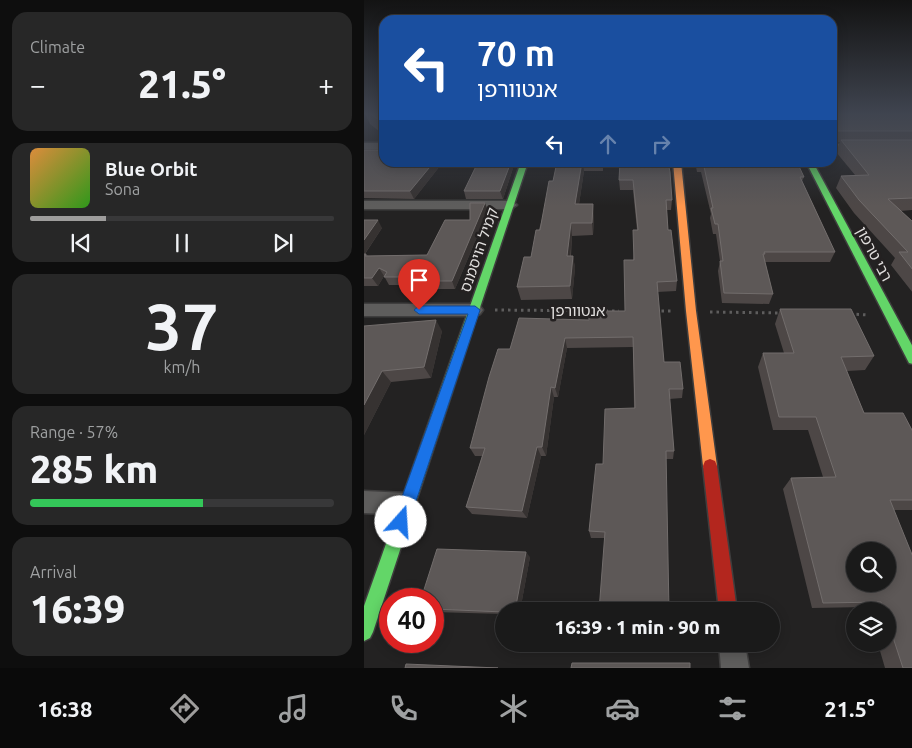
<!DOCTYPE html>
<meta charset="utf-8">
<style>
body{margin:0;font-family:Ubuntu,"Noto Sans Hebrew",sans-serif;background:#272727;color:#f1f3f6;height:100vh;display:flex;flex-direction:column;font-size:19px;white-space:nowrap}
*{box-sizing:border-box;margin:0}
p{font-size:16px;color:#9fa1a2}
.icon{flex:none;width:28px;height:28px;fill:none;stroke:currentColor;stroke-width:2;stroke-linecap:round;stroke-linejoin:round}
.map{position:relative;flex:1;overflow:hidden}
.drawer{display:flex;flex-direction:column;gap:12px;padding:12px;background:#0e0e0e;width:364px}
.drawer>*{flex:none}
.top-card{position:absolute;left:15px;top:15px;width:458px;height:152px;border-radius:15px;box-shadow:0 2px 12px #0003,0 0 0 1px #383839;background:#1a4fa0;color:#fff;overflow:hidden}
.tools{position:absolute;left:482px;top:542px;display:grid;gap:10px}
.tools a{display:grid;place-items:center;width:50px;height:50px;border-radius:50%;background:#1a1a1a;box-shadow:0 2px 12px #0003,0 0 0 1px #383839;font-size:25px}
.speed{position:absolute;left:15px;top:588px;display:flex;gap:10px;font-size:25px;font-weight:700;text-align:center}
.speed>*{display:grid;place-content:center;width:65px;height:65px;border-radius:50%;background:#1a1a1a;box-shadow:0 2px 12px #0003,0 0 0 1px #383839;line-height:1}
.speed .limit{border:8px solid #d22;background:#fff;color:#111}
.pin{position:absolute;display:grid;place-items:center;width:42px;height:42px;color:#fff;margin:-51px -21px;border-radius:50% 50% 50% 0;rotate:-45deg;box-shadow:0 0 5px #0007}
.pin .icon{rotate:45deg}
.me{position:absolute;width:55px;margin:-28px;rotate:19deg;stroke-linejoin:round;filter:drop-shadow(0 0 4px #0008)}
.turn{display:flex;align-items:center;gap:18px;height:105px;padding:0 15px;font-size:22px}
.turn .icon{width:65px;height:65px;stroke-width:2.5}
.turn b{display:block;font-size:35px;line-height:42px}
.lanes{display:flex;align-items:center;height:48px;padding:0 15px;background:#0003;justify-content:center;gap:25px;direction:ltr}
.lanes .off{opacity:.35}
.big{font-size:38px;font-weight:800;line-height:1.1}
.drawer .tile{flex:1;display:flex;flex-direction:column;justify-content:center;gap:8px;min-width:0;padding:0 18px;border-radius:15px;background:#272727}
.drawer .dial{align-items:center;gap:0}
.dial b{font-size:65px;line-height:1}
.song{display:flex;align-items:center;gap:15px}
.cover{width:60px;height:60px;border-radius:8px;background:linear-gradient(135deg,hsl(30 70% 55%),hsl(110 70% 35%))}
.played{height:5px;border-radius:2px;background:linear-gradient(90deg,#9e9d9c 25%,#383839 25%)}
.keys{display:flex;justify-content:space-around;direction:ltr}
.heat{display:flex;justify-content:space-between;align-items:center;font-size:28px;direction:ltr}
.charge{height:8px;border-radius:4px;background:linear-gradient(90deg,#34c759 57%,#383839 0)}
.trip{position:absolute;left:131px;top:602px;width:285px;height:50px;border-radius:25px;background:#1a1a1a;box-shadow:0 2px 12px #0003,0 0 0 1px #383839;font-weight:800;line-height:50px;text-align:center}
.tab-bar{display:flex;height:80px;justify-content:space-around;align-items:center;background:#0a0a0a;color:#9fa1a2}
.tab-bar .icon{width:35px;height:35px}
.tab-bar .current{color:#9e9d9c}
.tab-bar b{font-size:22px;color:#f1f3f6}
main{display:flex;flex:1;min-height:0}
.map>svg:first-child{display:block}
.lines{fill:none;stroke-linecap:round;stroke-linejoin:round}
.street-casing{stroke:#3f3e3e;stroke-width:3}
.fast-casing{stroke:#3f3e3e;stroke-width:3}
.slow-casing{stroke:#3f3e3e;stroke-width:3}
.jam-casing{stroke:#3f3e3e;stroke-width:3}
.path{stroke:#5e5d5d;stroke-width:3;stroke-dasharray:2.5 4;stroke-linecap:butt}
.street{fill:#5e5d5c;fill-rule:evenodd}
.fast{fill:#63d668;fill-rule:evenodd}
.slow{fill:#ff974d;fill-rule:evenodd}
.jam{fill:#b3261e;fill-rule:evenodd}
.wall{fill:#4d4746}
.shaded-wall{fill:#363231}
.building{fill:#5d5857;stroke:#726d6c;fill-rule:evenodd}
.route{fill:#1a73e8;stroke:#114b97}
.labels{text-anchor:middle;stroke-width:5;stroke-linejoin:round;paint-order:stroke}
.street-label{font-size:15px;fill:#e1dfde;stroke:#242121}
</style>
<main>
<section class="drawer">
<div class="tile"><p>Climate</p>
<div class="heat"><a>−</a><b class="big">21.5°</b><a>+</a></div>
</div>
<div class="tile">
<div class="song"><i class="cover"></i><div><b>Blue Orbit</b><p>Sona</p></div></div>
<div class="played"></div>
<div class="keys"><svg class="icon" aria-label="previous" viewBox="0 0 24 24"><path d="M18 5L8 12l10 7zM5 5v14"/></svg><svg class="icon" aria-label="pause" viewBox="0 0 24 24"><path d="M8 5v14M16 5v14"/></svg><svg class="icon" aria-label="next" viewBox="0 0 24 24"><path d="M6 5l10 7-10 7zM19 5v14"/></svg></div>
</div>
<div class="tile dial"><b>37</b><p>km/h</p></div>
<div class="tile"><p>Range · 57%</p><b class="big">285 km</b><div class="charge"></div></div>
<div class="tile"><p>Arrival</p><b class="big">16:39</b></div>
</section>
<div class="map">
<svg width="549" height="668" viewBox="0 0 549 668">
<rect width="100%" height="100%" fill="#232222"/>
<g class="lines">
<g class="street-casing">
<g id="street">
<rect x="0" y="143" width="20" height="6"/>
<polygon points="468,144 495,144 500,147 495,150 468,150"/>
<polygon points="0,201 147,201 153,205 147,209 0,209"/>
<polygon points="0,304 111,304 116,306 119,310 116,314 111,316 0,316"/>
<polygon points="0,491 43,493 51,496 54,504 51,512 43,515 0,513"/>
<polygon points="355,644 381,644 385,668 357,668"/>
</g>
</g>
<g class="fast-casing">
<g id="fast">
<polygon points="157,162 164,162 9,632 6,638 0,641 0,606"/>
<polygon points="442,162 449,162 549,347 549,364 545,363"/>
</g>
</g>
<g class="slow-casing">
<polygon id="slow" points="309,162 317,162 332,311 353,466 351,471 346,473 341,471 339,466 322,311"/>
</g>
<g class="jam-casing">
<polygon id="jam" points="346,459 351,461 353,466 373,611 355,611 339,466 341,461"/>
</g>
<g class="path">
<polyline points="131,310 255,311"/>
<polyline points="291,311 308,311"/>
<polyline points="346,312 418,313"/>
<polyline points="486,314 505,315"/>
</g>
<use href="#street" class="street"/>
<use href="#fast" class="fast"/>
<use href="#slow" class="slow"/>
<use href="#jam" class="jam"/>
</g>
<g class="wall">
<polygon points="1,113 20,113 20,135 6,124"/>
<polygon points="468,113 549,113 549,210 536,211 549,222 549,293 527,265 531,258 490,213 472,188 477,176 491,175 472,152 476,142 468,143"/>
<polygon points="0,150 79,162 50,199 0,198"/>
<polygon points="151,162 139,199 102,199 100,191"/>
<polygon points="193,162 239,162 239,171 220,171 215,204 230,216 229,235 208,236 207,256 209,256 211,268 208,299 157,300 153,287 167,257 189,181"/>
<polygon points="331,162 433,162 440,177 438,181 471,252 466,262 401,262 409,294 405,304 358,303 354,271 356,261 352,234 349,234 346,218 347,214 337,172 333,172"/>
<polygon points="300,167 308,200 307,210 303,210 304,230 313,281 312,291 293,292 300,362 319,389 318,398 305,399 310,451 309,459 302,459 241,538 227,538 225,531 239,464 270,408 269,347 203,348 194,397 190,397 182,456 177,456 163,518 108,514 102,507 118,456 111,456 106,448 146,349 225,320 261,311 269,260 273,230 269,190 256,190 255,180"/>
<polygon points="121,203 124,211 91,289 59,289 57,285 25,285 20,276 14,286 0,286 0,220 18,228 1,254 2,254 4,256 63,255 106,220"/>
<polygon points="416,309 510,356 501,370 483,371 500,413 549,432 549,510 530,510 549,668 521,668 514,644 524,644 524,611 503,611 502,607 448,608 419,489 427,478 459,477 444,430 409,430 394,367 399,353 420,353 411,324"/>
<polygon points="0,326 78,331 67,378 27,382 0,435"/>
<polygon points="166,557 156,611 140,611 140,614 69,612 69,599"/>
</g>
<g class="shaded-wall">
<polygon points="472,131 468,142 468,143 468,140 470,133"/>
<polygon points="70,162 79,162 50,199 46,191"/>
<polygon points="147,162 151,162 139,199 136,191"/>
<polygon points="218,162 219,162 220,171 213,217 211,204"/>
<polygon points="121,203 124,211 91,289 88,281"/>
<polygon points="229,204 230,216 229,235 228,223"/>
<polygon points="14,220 18,228 0,255 0,240"/>
<polygon points="207,223 208,236 205,268 203,256"/>
<polygon points="209,256 211,268 208,299 206,286"/>
<polygon points="15,268 20,276 14,286 8,278"/>
<polygon points="72,320 78,331 67,378 60,367"/>
<polygon points="201,338 203,348 194,397 191,388"/>
<polygon points="18,371 27,382 0,435 0,405"/>
<polygon points="187,387 190,397 182,456 178,447"/>
<polygon points="173,447 177,456 163,518 158,511"/>
<polygon points="162,552 166,557 156,611 151,611"/>
</g>
<g class="building">
<polygon points="5,113 20,113 20,122 18,122"/>
<polygon points="468,113 549,113 549,131 472,131 470,133 468,129"/>
<polygon points="477,140 549,140 549,198 524,199 549,222 549,270 535,252 544,252 495,200 477,176 505,175"/>
<polygon points="0,150 20,150 20,162 70,162 46,191 0,191"/>
<polygon points="114,162 147,162 136,191 100,191"/>
<polygon points="193,162 218,162 211,204 229,204 228,223 207,223 203,256 209,256 206,286 153,287 160,257 167,257 172,230 176,230 185,181 189,181"/>
<polygon points="256,162 300,162 300,167 305,167 306,172 308,200 302,200 304,230 307,230 313,281 293,282 300,362 316,362 319,389 305,389 310,451 302,451 305,611 235,611 241,532 225,531 232,464 239,464 241,409 271,408 269,337 201,338 191,388 187,387 178,447 173,447 158,511 102,507 121,448 106,448 125,377 134,349 146,349 155,318 225,320 225,311 261,311 260,260 270,260 269,230 274,230 269,180 255,180"/>
<polygon points="339,162 433,162 440,177 436,177 471,252 400,252 401,254 399,254 409,294 360,293 356,261 359,261 354,224 351,224 347,208 349,208"/>
<polygon points="106,203 121,203 88,281 55,281 57,277 20,277 23,272 15,268 8,278 0,278 0,254 2,254 1,256 63,255 81,220 106,220"/>
<polygon points="0,220 14,220 0,240"/>
<path d="M416,309H487L510,356L477,357L500,413H539L549,432V500H526L549,557V668H539L524,622V611H520L517,602L459,603L427,478L472,477L452,417H415L399,353H430ZM491,551H524V584H491Z"/>
<polygon points="72,320 60,367 18,371 0,405 0,326"/>
<polygon points="73,549 162,552 151,611 140,612 69,609 69,599 57,599"/>
<polygon points="208,663 326,663 326,668 207,668"/>
<polygon points="42,664 134,668 41,668"/>
</g>
<linearGradient id="sky" x2="0" y2="1"><stop stop-color="#131313"/><stop offset="0.55" stop-color="#3f444f"/><stop offset="1" stop-color="#3f444f" stop-opacity="0"/></linearGradient>
<rect width="549" height="206" fill="url(#sky)"/>
<polygon class="route" points="55,306 111,306 116,310 45,522 42,528 37,530 31,528 29,522 104,314 55,314 50,310"/>
<g class="labels">
<g class="street-label">
<text transform="translate(115 250) rotate(-71)" y="5">קמיל הויסמנס</text>
<text transform="translate(510 254) rotate(62)" y="5">רבי טרפון</text>
<text x="214" y="316">אנטוורפן</text>
</g>
</g>
</svg>
<div class="tools">
<a><svg class="icon" aria-label="search" viewBox="0 0 24 24"><circle cx="10" cy="10" r="6"/><path d="M15 15l6 6"/></svg></a>
<a><svg class="icon" aria-label="layers" viewBox="0 0 24 24"><path d="M12 4l9 5-9 5-9-5zM3 14l9 5 9-5"/></svg></a>
</div>
<div class="speed"><div class="limit">40</div></div>
<div class="pin" style="left:55px;top:310px;background:#d93025"><svg class="icon" aria-label="arrive" viewBox="0 0 24 24"><path d="M6 21V4h12l-3 4 3 4H6"/></svg></div>
<svg class="me" style="left:37px;top:522px" viewBox="-20 -20 40 40"><circle r="19" fill="#fff"/><path d="M0-13L10 11 0 6-10 11z" fill="#1a73e8"/></svg>
<div class="trip">16:39 · 1 min · 90 m</div>
<div class="top-card">
<div class="turn"><svg class="icon" aria-label="left" viewBox="0 0 24 24"><path d="M17 20v-9H6M10 6l-5 5 5 5"/></svg><div><b>70 m</b>אנטוורפן</div></div>
<div class="lanes"><svg class="icon" aria-label="left" viewBox="0 0 24 24"><path d="M17 20v-9H6M10 6l-5 5 5 5"/></svg><svg class="icon off" aria-label="ahead" viewBox="0 0 24 24"><path d="M12 20V5M6 11l6-6 6 6"/></svg><svg class="icon off" aria-label="right" viewBox="0 0 24 24"><path d="M7 20v-9h11M14 6l5 5-5 5"/></svg></div>
</div>
</div>
</main>
<nav class="tab-bar">
<b>16:38</b>
<svg class="icon current" aria-label="directions" viewBox="0 0 24 24"><path d="M12 3l9 9-9 9-9-9zM9 14v-3h6M13 9l2 2-2 2"/></svg>
<svg class="icon" aria-label="music" viewBox="0 0 24 24"><path d="M9 18V5l10-2v13"/><circle cx="6" cy="18" r="3"/><circle cx="16" cy="16" r="3"/></svg>
<svg class="icon" aria-label="phone" viewBox="0 0 24 24"><path d="M5 4h4l2 5-3 2q2 4 5 5l2-3 5 2v4C11 20 4 13 5 4z"/></svg>
<svg class="icon" aria-label="climate" viewBox="0 0 24 24"><path d="M12 3v18M4 7l16 10M4 17L20 7"/></svg>
<svg class="icon" aria-label="car" viewBox="0 0 24 24"><path d="M5 17H2v-5l4-1 3-4h7l3 4 3 1v5h-3M9 17h6M6 11h13"/><circle cx="7" cy="17" r="2"/><circle cx="17" cy="17" r="2"/></svg>
<svg class="icon" aria-label="filters" viewBox="0 0 24 24"><path d="M4 7h16M4 17h16"/><circle cx="9" cy="7" r="2"/><circle cx="15" cy="17" r="2"/></svg>
<b>21.5°</b>
</nav>
